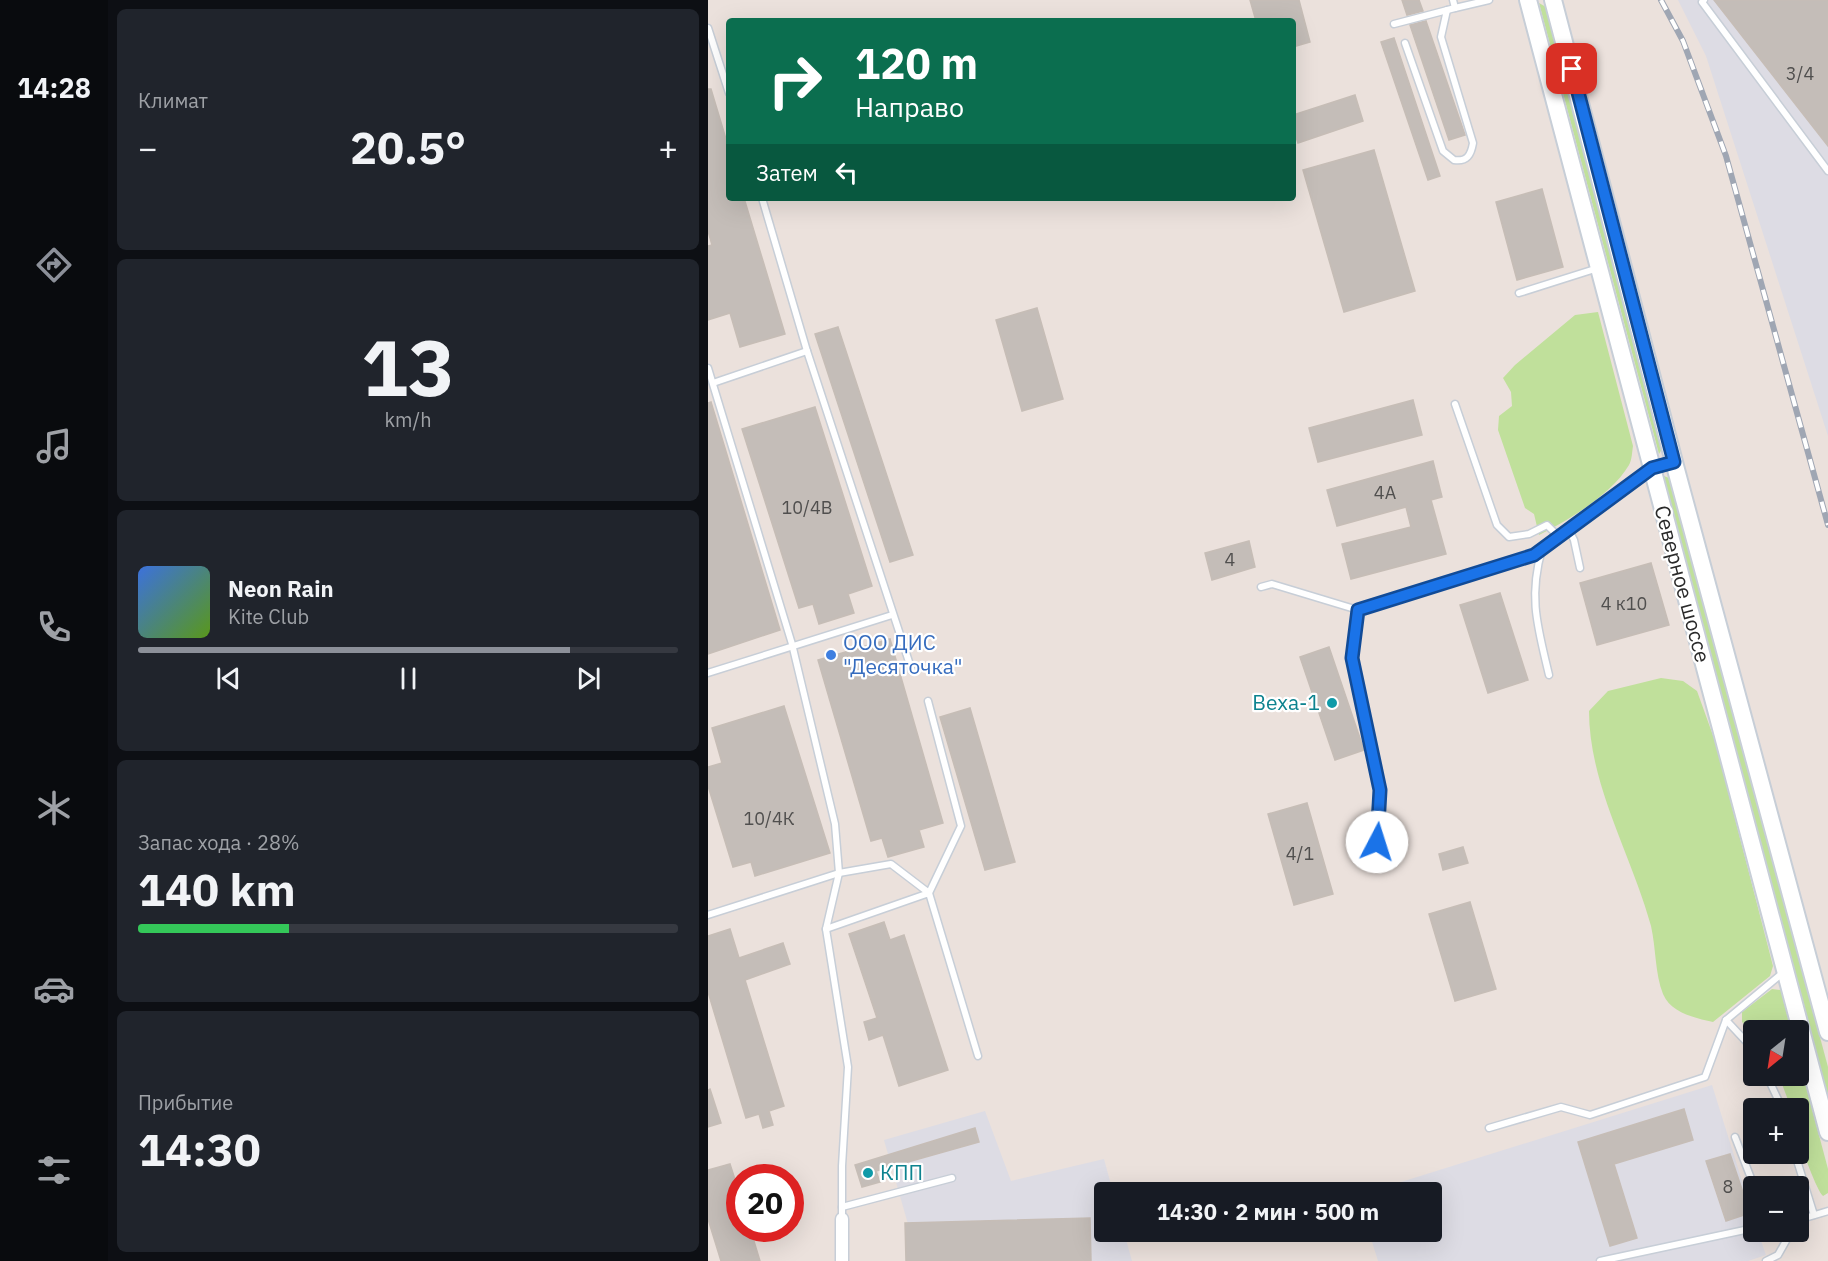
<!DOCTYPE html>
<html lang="ru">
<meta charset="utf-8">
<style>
body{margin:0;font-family:"IBM Plex Sans",sans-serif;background:#20242c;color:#f1f3f6;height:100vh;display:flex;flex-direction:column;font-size:22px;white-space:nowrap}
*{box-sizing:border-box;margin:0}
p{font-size:20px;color:#9ea1a6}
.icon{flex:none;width:33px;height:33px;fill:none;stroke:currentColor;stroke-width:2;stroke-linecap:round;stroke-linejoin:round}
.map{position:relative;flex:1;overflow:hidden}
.side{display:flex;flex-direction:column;gap:9px;padding:9px;background:#0d0f14;width:600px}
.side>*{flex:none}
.guide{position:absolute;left:18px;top:18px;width:570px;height:183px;border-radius:6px;box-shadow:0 6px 24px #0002;background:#0b6e4f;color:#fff;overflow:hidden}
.needle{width:39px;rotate:210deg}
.fabs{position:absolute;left:1035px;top:1020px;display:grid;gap:12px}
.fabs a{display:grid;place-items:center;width:66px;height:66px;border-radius:6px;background:#171b24;box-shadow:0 6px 24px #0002;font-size:30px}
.speed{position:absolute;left:18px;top:1164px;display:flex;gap:12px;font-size:30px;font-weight:700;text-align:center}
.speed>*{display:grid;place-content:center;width:78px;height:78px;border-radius:50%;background:#171b24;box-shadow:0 6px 24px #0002;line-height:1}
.speed .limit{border:9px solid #d22;background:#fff;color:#111}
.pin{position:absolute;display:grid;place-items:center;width:51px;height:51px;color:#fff;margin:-26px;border-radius:12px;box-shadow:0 3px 9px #0006}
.me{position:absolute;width:66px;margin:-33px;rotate:5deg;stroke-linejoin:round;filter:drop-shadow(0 0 4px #0008)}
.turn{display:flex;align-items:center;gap:21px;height:126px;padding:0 30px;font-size:27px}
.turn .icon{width:78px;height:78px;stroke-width:2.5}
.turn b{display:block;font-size:42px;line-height:51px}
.then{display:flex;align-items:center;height:57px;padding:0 30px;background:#0003;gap:12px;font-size:22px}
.big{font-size:45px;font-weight:700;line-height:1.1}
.side .widget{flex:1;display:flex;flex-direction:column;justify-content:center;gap:9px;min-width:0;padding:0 21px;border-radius:9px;background:#20242c}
.side .dial{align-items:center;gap:0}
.dial b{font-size:78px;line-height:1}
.song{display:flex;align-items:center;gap:18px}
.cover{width:72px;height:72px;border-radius:9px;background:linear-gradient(135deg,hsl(220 70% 55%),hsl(90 70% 35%))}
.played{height:6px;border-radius:3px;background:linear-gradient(90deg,#8c9099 80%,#363941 80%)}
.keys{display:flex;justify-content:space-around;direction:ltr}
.heat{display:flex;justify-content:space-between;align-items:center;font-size:33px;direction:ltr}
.charge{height:9px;border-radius:4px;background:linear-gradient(90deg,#34c759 28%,#363941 0)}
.trip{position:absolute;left:386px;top:1182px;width:348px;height:60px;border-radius:6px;background:#171b24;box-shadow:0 6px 24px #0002;font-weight:700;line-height:60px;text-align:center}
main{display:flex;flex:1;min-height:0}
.tabs{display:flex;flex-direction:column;width:108px;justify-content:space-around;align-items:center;background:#090b0e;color:#9ea1a6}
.tabs .icon{width:42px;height:42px}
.tabs .current{color:#8c9099}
.tabs b{font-size:27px;color:#f1f3f6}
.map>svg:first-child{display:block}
.industrial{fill:#dddce4}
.green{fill:#c0e09b}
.building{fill:#c4bdb8;stroke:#c6bdb6;stroke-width:1.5}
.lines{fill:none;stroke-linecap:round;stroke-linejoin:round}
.lane-casing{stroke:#c7ced7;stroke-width:9}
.street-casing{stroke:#c7ced7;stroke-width:15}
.secondary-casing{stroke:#c7ced7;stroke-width:20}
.lane{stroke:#fff;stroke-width:6}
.street{stroke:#fff;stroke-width:12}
.secondary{stroke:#fff;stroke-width:16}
.rail-casing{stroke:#9fa6b3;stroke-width:6}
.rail{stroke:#fff;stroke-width:4;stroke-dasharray:11;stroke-linecap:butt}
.route-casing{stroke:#114b97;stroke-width:15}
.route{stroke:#1a73e8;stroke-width:10}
.shop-dot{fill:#3f7fe0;stroke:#fff;stroke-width:2}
.culture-dot{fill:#0f9aa8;stroke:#fff;stroke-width:2}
.labels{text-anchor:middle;stroke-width:4.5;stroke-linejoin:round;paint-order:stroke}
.number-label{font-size:18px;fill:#504f4e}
.street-label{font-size:21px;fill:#2a2a2a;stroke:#fff}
.shop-label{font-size:21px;fill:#366cbe;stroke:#fff;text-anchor:start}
.culture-label{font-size:21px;fill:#0d838f;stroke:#fff;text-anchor:end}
</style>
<main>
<nav class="tabs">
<b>14:28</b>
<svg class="icon current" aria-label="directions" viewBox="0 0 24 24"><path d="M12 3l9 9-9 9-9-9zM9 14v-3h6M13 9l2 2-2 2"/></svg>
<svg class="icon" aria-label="music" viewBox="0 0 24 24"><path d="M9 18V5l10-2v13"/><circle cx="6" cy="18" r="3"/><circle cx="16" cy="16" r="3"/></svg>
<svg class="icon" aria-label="phone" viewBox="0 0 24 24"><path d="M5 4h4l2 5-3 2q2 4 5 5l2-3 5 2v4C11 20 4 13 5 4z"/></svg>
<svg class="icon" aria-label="climate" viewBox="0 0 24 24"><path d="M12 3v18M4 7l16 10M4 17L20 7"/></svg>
<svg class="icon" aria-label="car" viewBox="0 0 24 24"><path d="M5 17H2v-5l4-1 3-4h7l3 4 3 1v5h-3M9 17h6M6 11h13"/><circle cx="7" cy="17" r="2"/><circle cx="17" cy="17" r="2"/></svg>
<svg class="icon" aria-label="filters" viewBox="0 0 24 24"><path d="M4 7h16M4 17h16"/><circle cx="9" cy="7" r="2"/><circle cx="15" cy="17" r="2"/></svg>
</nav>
<section class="side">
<div class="widget"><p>Климат</p>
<div class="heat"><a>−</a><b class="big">20.5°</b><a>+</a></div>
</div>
<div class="widget dial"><b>13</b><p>km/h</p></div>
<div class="widget">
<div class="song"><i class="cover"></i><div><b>Neon Rain</b><p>Kite Club</p></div></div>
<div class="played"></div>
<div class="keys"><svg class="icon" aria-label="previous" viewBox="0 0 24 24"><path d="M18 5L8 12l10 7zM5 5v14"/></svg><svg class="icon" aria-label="pause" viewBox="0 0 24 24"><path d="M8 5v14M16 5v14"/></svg><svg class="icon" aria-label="next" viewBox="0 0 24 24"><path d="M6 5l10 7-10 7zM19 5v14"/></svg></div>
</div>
<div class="widget"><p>Запас хода · 28%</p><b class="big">140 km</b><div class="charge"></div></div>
<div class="widget"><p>Прибытие</p><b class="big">14:30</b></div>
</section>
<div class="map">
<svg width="1120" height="1261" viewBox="0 0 1120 1261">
<rect width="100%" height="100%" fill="#ebe1dc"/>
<g class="industrial">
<polygon points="970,0 1120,0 1120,436 998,56"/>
<polygon points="1004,1085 1045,1216 1046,1232 1050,1232 1058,1255 1040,1261 670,1261 661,1232 723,1232 723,1192 661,1192"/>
<polygon points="277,1111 303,1181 396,1159 405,1192 396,1192 396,1232 416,1232 424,1261 199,1261 200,1224 176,1140"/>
</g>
<g class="green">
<polygon points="831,3 838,7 954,449 951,454"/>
<path d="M890,312L925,446C924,452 924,460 921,465C904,494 861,520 831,535L826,514L817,508L790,430L791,416L804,406L803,392L795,378L807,365L867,315Z"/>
<polygon points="956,476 961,478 1120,1067 1120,1096 953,479"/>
<path d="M953,678L975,681L989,691L1007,741L1065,966L1062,976L1005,1022C987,1018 963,1013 955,994C947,974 948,948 943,926C924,856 881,785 881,711L900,691Z"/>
<polygon points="1064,989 1073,990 1083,1030 1045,1032 1034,1022 1034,1012"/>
<path d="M1091,1060L1120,1169V1193L1115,1196C1109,1191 1093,1147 1091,1138C1089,1129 1090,1118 1090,1108H1083L1071,1076H1090Z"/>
</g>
<g class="building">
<polygon points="542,0 591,0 602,42 585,47 585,21 548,21"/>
<polygon points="694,0 711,0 715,11 699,15"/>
<polygon points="1006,0 1120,0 1120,146"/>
<polygon points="718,21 757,135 741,140 702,25"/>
<polygon points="686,38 732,176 720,180 673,42"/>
<polygon points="0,89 3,89 21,149 21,198 36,198 77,334 32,347 22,313 0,320 0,246 4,245 0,231"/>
<polygon points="647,95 655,121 590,143 585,128 585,115"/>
<polygon points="666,150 707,291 636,312 595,170"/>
<polygon points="834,189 855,267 809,280 788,202"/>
<polygon points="329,308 355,399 314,411 288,320"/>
<polygon points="130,327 205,555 182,562 107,334"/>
<polygon points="705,400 714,435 610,462 601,428"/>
<polygon points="3,402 72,630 0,654 0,403"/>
<polygon points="107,407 164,586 140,594 146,613 111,624 105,604 91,608 34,429"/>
<polygon points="725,461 734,497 723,500 738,554 643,579 634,544 703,527 698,507 629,526 619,490"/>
<polygon points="541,541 547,567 504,580 497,553"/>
<polygon points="943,563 961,625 889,645 872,583"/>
<polygon points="792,593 820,680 780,693 752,605"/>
<polygon points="182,639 235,823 211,830 216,847 180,857 174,838 163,841 110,660"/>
<polygon points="621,647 656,750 627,760 592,657"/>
<polygon points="76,706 122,853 47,876 43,862 25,867 0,786 0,767 14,763 4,728"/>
<polygon points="262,708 307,862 277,870 232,717"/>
<polygon points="599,803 625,894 586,905 560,814"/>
<polygon points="755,847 760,863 735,870 731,854"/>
<polygon points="762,902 788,989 747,1001 721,914"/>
<polygon points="176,922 182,940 196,935 240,1070 191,1086 175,1035 161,1040 156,1022 169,1018 141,934"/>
<polygon points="22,929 31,958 75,943 82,964 37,980 76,1106 61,1111 65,1125 55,1128 51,1114 38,1118 0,992 0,936"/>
<polygon points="2,1089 13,1123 0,1127 0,1090"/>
<polygon points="976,1109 985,1140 906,1164 929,1238 902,1246 870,1142"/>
<polygon points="267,1128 271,1142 168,1171 172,1182 154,1187 147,1165"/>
<polygon points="1022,1154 1042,1213 1018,1221 998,1161"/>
<polygon points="22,1164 32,1195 32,1228 42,1228 52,1261 13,1261 0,1219 0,1170"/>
<polygon points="382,1218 383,1261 198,1261 197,1223"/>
</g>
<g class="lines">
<g class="lane-casing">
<g id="lane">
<polyline points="745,0 747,8 781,0"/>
<polyline points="996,0 994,2 1120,171"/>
<polyline points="686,24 747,8"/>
<polyline points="0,28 21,93"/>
<path d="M697,43L735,151L746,160C759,162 763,155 765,143L733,37L739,10"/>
<polyline points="54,198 99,351 204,671"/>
<polyline points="811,293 890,268"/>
<polyline points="0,368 84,644 127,824 131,873 118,929 140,1067 134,1166 134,1219"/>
<polyline points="5,383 99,351"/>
<polyline points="747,404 789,525 801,537 821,534 839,525 850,536"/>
<polyline points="860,528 866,540 872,568"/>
<path d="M834,549C820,598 830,628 841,675"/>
<polyline points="553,587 564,584 650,610 730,586 826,555 943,468"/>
<polyline points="650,610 644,659 672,790 669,842"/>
<polyline points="0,673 184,615"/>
<polyline points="0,915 131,873 183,864 221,893 253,826 220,701"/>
<polyline points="118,929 221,893 270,1056"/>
<polyline points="1018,1020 1046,1050"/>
<polyline points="1059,1076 1074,1108"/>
<polyline points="781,1128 853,1107 882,1115 997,1077 1018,1020 1077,971"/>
<polyline points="1027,1137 1046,1186"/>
<polyline points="1087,1154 1106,1215"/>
<polyline points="134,1207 244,1178"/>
<polyline points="1090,1220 1120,1211"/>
<polyline points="892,1261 1046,1228"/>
<polyline points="1058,1261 1070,1255 1083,1232"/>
</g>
</g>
<g class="street-casing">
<polyline id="street" points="134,1219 134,1261"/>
</g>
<g class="secondary-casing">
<g id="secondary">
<polyline points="820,0 1120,1132"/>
<polyline points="845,0 966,462 1120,1032"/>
</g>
</g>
<use href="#lane" class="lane"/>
<use href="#street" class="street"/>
<use href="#secondary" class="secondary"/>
<g class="rail-casing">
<polyline id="rail" points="953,0 975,41 1018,156 1120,525"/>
</g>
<use href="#rail" class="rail"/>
</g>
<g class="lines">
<g class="route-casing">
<polyline id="route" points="669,842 672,790 644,658 650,610 826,555 944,468 966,462 864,69"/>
</g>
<use href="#route" class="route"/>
</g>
<circle class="shop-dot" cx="123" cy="655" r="6"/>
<g class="culture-dot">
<circle cx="624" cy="703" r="6"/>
<circle cx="160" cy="1173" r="6"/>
</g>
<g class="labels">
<g class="number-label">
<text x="1092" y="80">3/4</text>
<text x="677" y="499">4А</text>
<text x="99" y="514">10/4В</text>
<text x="522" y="566">4</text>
<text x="916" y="610">4 к10</text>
<text x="61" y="825">10/4К</text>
<text x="592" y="860">4/1</text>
<text x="1020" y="1193">8</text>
</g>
<g class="street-label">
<text transform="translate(974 584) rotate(75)" y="7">Северное шоссе</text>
</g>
<g class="shop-label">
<text x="135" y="650">ООО ДИС<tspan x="135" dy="24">"Десяточка"</tspan></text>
</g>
<g class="culture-label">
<text x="612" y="710">Веха-1</text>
<text x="172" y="1180" text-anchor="start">КПП</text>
</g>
</g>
</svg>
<div class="fabs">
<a><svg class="needle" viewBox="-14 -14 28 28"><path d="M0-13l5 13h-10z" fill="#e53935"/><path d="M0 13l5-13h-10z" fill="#9ea1a6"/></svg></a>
<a>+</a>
<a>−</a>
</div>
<div class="speed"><div class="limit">20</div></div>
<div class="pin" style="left:864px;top:69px;background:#d93025"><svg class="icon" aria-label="arrive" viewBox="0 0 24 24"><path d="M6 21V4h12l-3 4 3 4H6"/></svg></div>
<svg class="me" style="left:669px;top:842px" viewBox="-20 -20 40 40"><circle r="19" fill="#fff"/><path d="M0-13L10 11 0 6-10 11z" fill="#1a73e8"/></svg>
<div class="trip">14:30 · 2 мин · 500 m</div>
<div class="guide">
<div class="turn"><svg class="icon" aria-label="right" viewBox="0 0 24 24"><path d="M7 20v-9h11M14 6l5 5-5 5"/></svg><div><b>120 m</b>Направо</div></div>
<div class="then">Затем<svg class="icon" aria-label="left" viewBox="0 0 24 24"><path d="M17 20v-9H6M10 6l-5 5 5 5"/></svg></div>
</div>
</div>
</main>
